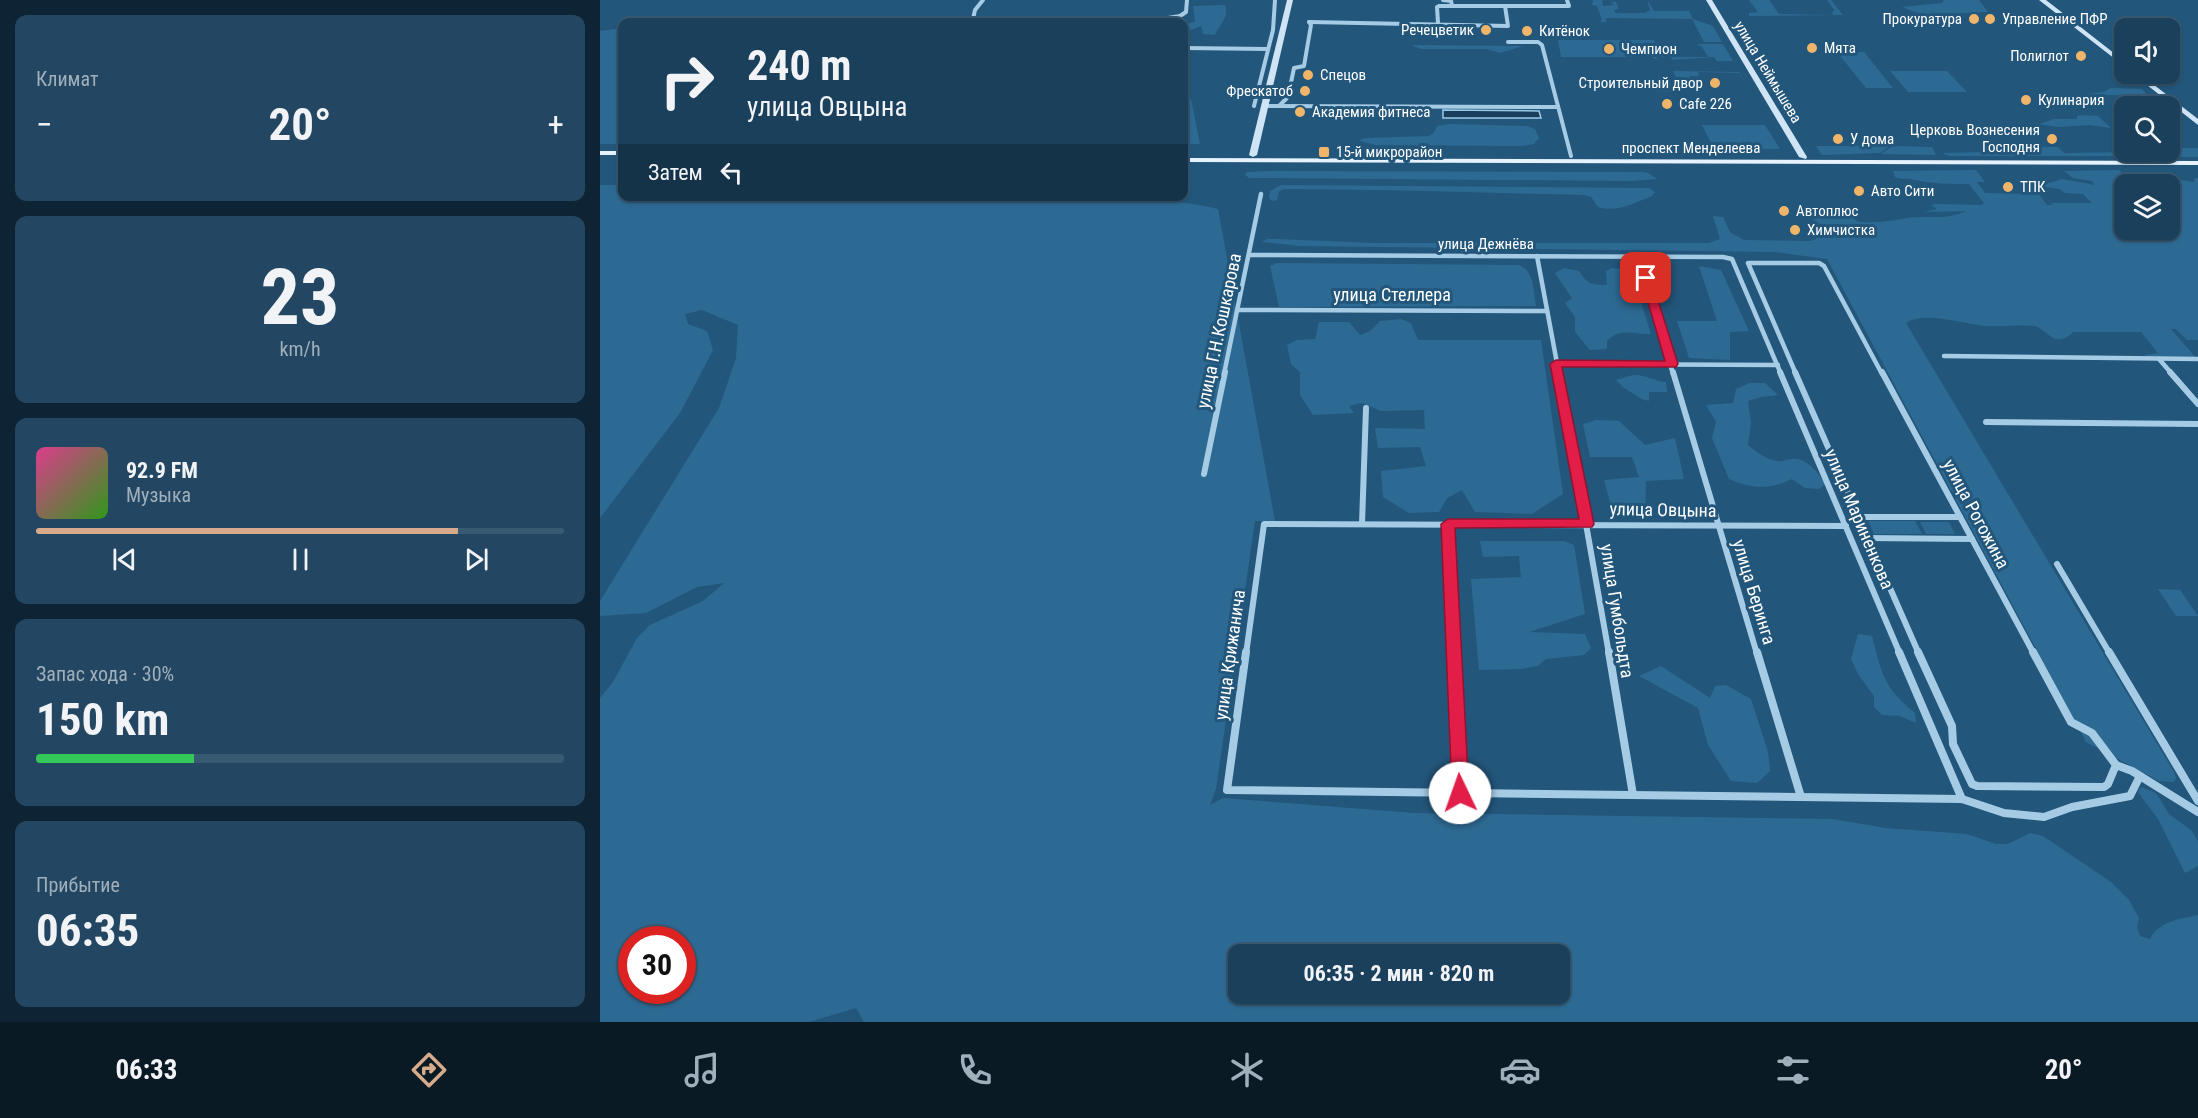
<!DOCTYPE html>
<html lang="ru">
<meta charset="utf-8">
<style>
body{margin:0;font-family:"Roboto Condensed",sans-serif;background:#234762;color:#f1f3f6;height:100vh;display:flex;flex-direction:column;font-size:22px;white-space:nowrap}
*{box-sizing:border-box;margin:0}
p{font-size:20px;color:#9fafbb}
.icon{flex:none;width:33px;height:33px;fill:none;stroke:currentColor;stroke-width:2;stroke-linecap:round;stroke-linejoin:round}
.map{position:relative;flex:1;overflow:hidden}
.sheet{display:flex;flex-direction:column;gap:15px;padding:15px;background:#0e2333;width:600px}
.sheet>*{flex:none}
.guide{position:absolute;left:18px;top:18px;width:570px;height:183px;border-radius:12px;box-shadow:0 2px 4px #0004,0 0 0 2px #385972;background:#1a405c;color:#f1f3f6;overflow:hidden}
.controls{position:absolute;left:1514px;top:18px;display:grid;gap:12px}
.controls a{display:grid;place-items:center;width:66px;height:66px;border-radius:12px;background:#1a405c;box-shadow:0 2px 4px #0004,0 0 0 2px #385972;font-size:30px}
.speed{position:absolute;left:18px;top:926px;display:flex;gap:12px;font-size:30px;font-weight:700;text-align:center}
.speed>*{display:grid;place-content:center;width:78px;height:78px;border-radius:50%;background:#1a405c;box-shadow:0 2px 4px #0004,0 0 0 2px #385972;line-height:1}
.speed .limit{border:9px solid #d22;background:#fff;color:#111}
.pin{position:absolute;display:grid;place-items:center;width:51px;height:51px;color:#fff;margin:-26px;border-radius:12px;box-shadow:0 3px 9px #0006}
.me{position:absolute;width:66px;margin:-33px;rotate:357deg;stroke-linejoin:round;filter:drop-shadow(0 0 4px #0008)}
.turn{display:flex;align-items:center;gap:21px;height:126px;padding:0 30px;font-size:27px}
.turn .icon{width:78px;height:78px;stroke-width:2.5}
.turn b{display:block;font-size:42px;line-height:51px}
.then{display:flex;align-items:center;height:57px;padding:0 30px;background:#0003;gap:12px;font-size:22px}
.big{font-size:45px;font-weight:700;line-height:1.1}
.sheet .tile{flex:1;display:flex;flex-direction:column;justify-content:center;gap:9px;min-width:0;padding:0 21px;border-radius:12px;background:#234762}
.sheet .dial{align-items:center;gap:0}
.dial b{font-size:78px;line-height:1}
.song{display:flex;align-items:center;gap:18px}
.cover{width:72px;height:72px;border-radius:9px;background:linear-gradient(135deg,hsl(330 70% 55%),hsl(110 70% 35%))}
.played{height:6px;border-radius:3px;background:linear-gradient(90deg,#d6ab8b 80%,#385972 80%)}
.keys{display:flex;justify-content:space-around;direction:ltr}
.heat{display:flex;justify-content:space-between;align-items:center;font-size:33px;direction:ltr}
.charge{height:9px;border-radius:4px;background:linear-gradient(90deg,#34c759 30%,#385972 0)}
.trip{position:absolute;left:628px;top:944px;width:342px;height:60px;border-radius:12px;background:#1a405c;box-shadow:0 2px 4px #0004,0 0 0 2px #385972;font-weight:700;line-height:60px;text-align:center}
.menu{display:flex;height:96px;justify-content:space-around;align-items:center;background:#0a1a25;color:#9fafbb}
.menu .icon{width:42px;height:42px}
.menu .on{color:#d6ab8b}
.menu b{font-size:27px;color:#f1f3f6}
main{display:flex;flex:1;min-height:0}
.map>svg:first-child{display:block}
.green{fill:#2d6a93;fill-rule:evenodd}
.water{fill:#183e5b;stroke:#9ac8e6;stroke-width:1.5}
.lines{fill:none;stroke-linecap:round;stroke-linejoin:round}
.street-far3{stroke:#a6cce5;stroke-width:4}
.street-far2{stroke:#a6cce5;stroke-width:4.5}
.street-far1{stroke:#a6cce5;stroke-width:6}
.street{stroke:#a6cce5;stroke-width:8}
.secondary{fill:#cfe5f5;fill-rule:evenodd}
.primary{fill:#e6f2fd;fill-rule:evenodd}
.route{fill:#e11d48;stroke:#92132f;stroke-width:1.5}
.poi-dot{fill:#f0b569;stroke:#23567b;stroke-width:2}
.labels{text-anchor:middle;stroke-width:6;stroke-linejoin:round;paint-order:stroke}
.far-poi-label{font-size:15px;fill:#fff;stroke:#23567b;text-anchor:start}
.far-street-label{font-size:15px;fill:#fff;stroke:#23567b}
.street-label{font-size:18px;fill:#fff;stroke:#23567b}
</style>
<main>
<section class="sheet">
<div class="tile"><p>Климат</p>
<div class="heat"><a>−</a><b class="big">20°</b><a>+</a></div>
</div>
<div class="tile dial"><b>23</b><p>km/h</p></div>
<div class="tile">
<div class="song"><i class="cover"></i><div><b>92.9 FM</b><p>Музыка</p></div></div>
<div class="played"></div>
<div class="keys"><svg class="icon" aria-label="previous" viewBox="0 0 24 24"><path d="M18 5L8 12l10 7zM5 5v14"/></svg><svg class="icon" aria-label="pause" viewBox="0 0 24 24"><path d="M8 5v14M16 5v14"/></svg><svg class="icon" aria-label="next" viewBox="0 0 24 24"><path d="M6 5l10 7-10 7zM19 5v14"/></svg></div>
</div>
<div class="tile"><p>Запас хода · 30%</p><b class="big">150 km</b><div class="charge"></div></div>
<div class="tile"><p>Прибытие</p><b class="big">06:35</b></div>
</section>
<div class="map">
<svg width="1598" height="1022" viewBox="0 0 1598 1022">
<rect width="100%" height="100%" fill="#23567b"/>
<g class="green">
<polygon points="993,0 1002,0 1003,6 1015,5 1010,2 1016,2 1019,9 1014,10 1015,13 1045,13 1050,10 1047,0 1054,11 1089,11 1093,19 1113,26 1122,42 1104,42 1092,19 1006,18 1006,22 1001,22 1000,21 1002,20 997,6 992,5"/>
<polygon points="1149,0 1169,0 1179,14 1233,15 1232,12 1235,11 1227,0 1231,0 1243,15 1149,16 1149,13 1158,12"/>
<polygon points="1344,0 1379,0 1388,12 1323,15 1302,7 1342,3"/>
<path d="M625,5C629,19 620,23 615,35L603,34L601,26L585,32L584,38V24L595,22L593,6Z"/>
<polygon points="22,28 22,144 0,144 0,31"/>
<polygon points="958,40 1054,40 1055,43 1061,43 1063,48 1059,48 1061,54 1066,54 1067,57 1108,57 1102,47 1097,44 1123,44 1133,61 1117,61 1114,57 1072,60 1071,57 1056,57 1057,60 1052,57 961,57"/>
<polygon points="811,45 923,46 900,53 887,49 821,49"/>
<polygon points="1237,52 1264,52 1293,88 1266,88"/>
<polygon points="1073,71 1139,72 1149,89 1139,73 1098,72 1099,76 1089,76 1094,86 1082,86 1083,92 1019,90 1082,90"/>
<polygon points="1290,71 1347,71 1367,92 1308,92"/>
<polygon points="1511,88 1542,89 1547,95 1501,95 1500,96 1507,102 1488,103 1479,95 1504,92"/>
<polygon points="584,96 591,99 600,144 584,144"/>
<polygon points="1481,115 1498,116 1511,128 1490,125 1457,127 1439,124 1454,119 1477,119 1477,116"/>
<polygon points="849,124 927,126 935,129 939,138 934,144 922,146 775,145 760,141 761,139 767,138 829,136 834,133 837,126"/>
<polygon points="1102,125 1165,125 1180,149 1114,149"/>
<polygon points="1216,146 1290,146 1280,153 1222,155"/>
<polygon points="1293,146 1332,147 1336,155 1281,154"/>
<polygon points="1431,147 1458,147 1464,153 1538,152 1543,156 1350,156 1342,153 1440,151"/>
<polygon points="1569,148 1598,148 1598,157 1551,157 1543,152 1569,152"/>
<path d="M1376,170L1385,182H1377L1385,193L1430,194L1427,189L1434,185L1440,190L1438,193L1447,205H1453L1450,203H1492L1483,194L1465,193L1460,189L1440,186L1462,179L1495,185L1492,181L1473,178L1464,171L1519,170L1531,182L1568,178L1594,182L1595,178H1598V340H1587L1576,329H1571L1596,358L1550,357L1544,355L1558,353L1541,332H1473C1454,351 1447,328 1434,326C1419,324 1403,327 1388,326C1366,325 1325,310 1306,323L1574,772L1576,778L1574,782L1559,781L1486,742L1227,259L1174,252L700,246L662,242L667,239H678L773,243H1109L1120,239L1113,216L1123,217L1130,232L1144,240L1210,241L1216,239L1215,235L1227,233L1223,226L1208,216V213C1219,210 1235,207 1245,213C1251,216 1254,221 1261,222C1277,223 1292,221 1307,218C1329,215 1344,221 1367,211L1324,212L1337,209L1331,205L1335,204L1382,205L1384,203L1369,184C1350,184 1333,184 1315,180C1308,178 1302,180 1295,177L1293,171ZM1524,184H1569V230H1524Z"/>
<polygon points="672,171 1042,172 1048,173 1057,179 1031,181 669,178 649,178 645,175 647,172"/>
<path d="M0,185H22V196H467C476,205 490,201 502,200C541,198 579,200 618,209L675,521H655L616,789L610,805L623,798L814,813L1233,819L1285,828L1367,834L1396,844H1408L1430,833L1443,836L1511,882L1529,900L1539,918L1537,927L1540,936L1550,939C1559,921 1580,919 1598,915V1022H264L256,1008L209,1022H0V698L13,682L37,638L50,625L103,601L124,583L97,587L46,613L0,616V601L119,408L136,358L138,325L102,310L85,314L88,324L107,331L113,350L80,413L0,518ZM32,939H82V990H32ZM639,954H960V993H639Z"/>
<path d="M681,185L1049,188L1055,192L1052,196C1034,203 1017,213 998,207L991,197L984,195C884,193 784,189 684,189L679,191L677,200L672,201L669,198L670,191Z"/>
<path d="M677,263L918,265C935,270 933,291 936,306L679,307L670,266Z"/>
<polygon points="1099,266 1121,270 1149,331 1130,332 1130,360 1089,358 1077,321 1117,321"/>
<path d="M964,268L979,271C987,284 992,285 1007,285L1006,271L1012,268L1031,270L1051,334C1034,335 1020,327 1007,341V349L990,350L975,332V317L965,303L972,298L955,273Z"/>
<polygon points="801,319 811,323 818,340 941,340 963,494 932,514 875,512 862,490 847,498 839,512 809,513 783,497 781,471 826,466 820,447 778,448 775,428 825,429 824,410 781,411 761,403 749,406 754,413 713,415 700,395 700,372 691,364 687,345 697,340 715,339 719,322 749,322 760,335 770,331 780,321"/>
<path d="M1033,375C1048,375 1056,382 1066,382L1067,392H1049V401L1042,399L1024,388L1016,380Z"/>
<path d="M1150,383H1165L1178,395L1161,397L1148,401L1151,423L1148,445C1157,452 1166,460 1178,461C1182,462 1187,459 1192,459C1206,457 1219,473 1225,484L1219,489L1205,488L1192,479C1168,490 1152,489 1129,479L1112,438L1116,422L1106,405L1133,403L1136,389Z"/>
<polygon points="996,420 1019,421 1045,445 1075,438 1084,479 1046,481 1045,519 1014,516 1004,480 1039,477 1032,457 990,457 983,424"/>
<polygon points="1268,521 1315,521 1322,534 1274,534"/>
<polygon points="1320,522 1349,522 1355,534 1326,534"/>
<polygon points="880,541 964,541 974,545 985,614 929,632 985,634 991,648 984,655 946,659 938,666 921,669 879,670 871,579 921,577 919,556 883,557"/>
<polygon points="1558,589 1580,590 1598,616 1576,616"/>
<path d="M1258,634L1272,636C1282,674 1283,687 1315,713L1316,723L1300,716L1282,715L1274,707V696L1258,674L1251,659Z"/>
<polygon points="1061,666 1110,698 1115,686 1126,685 1151,699 1168,752 1170,771 1157,783 1131,781 1108,745 1098,708 1039,676"/>
<polygon points="1541,787 1556,793 1569,814 1592,831 1598,841 1598,866 1585,873 1558,819 1538,792"/>
</g>
<polygon class="water" points="843,110 939,111 941,118 843,118"/>
<g class="lines">
<g class="street-far3">
<polyline points="843,0 851,1 852,6"/>
<polyline points="373,19 375,10 383,0"/>
<polyline points="312,22 321,19 568,18 580,16 586,12 587,0"/>
<polyline points="709,22 908,26 905,6"/>
<polyline points="838,23 837,7 839,6 969,6 967,0"/>
<polyline points="908,42 938,42 942,45 971,156"/>
<polyline points="584,48 668,49"/>
<polyline points="654,106 673,30 675,0"/>
<polyline points="665,106 958,107"/>
<polyline points="679,106 688,97 694,68 704,66 711,25 709,22"/>
</g>
<g class="street-far2">
<polyline points="649,255 1123,257 1132,259 1181,374"/>
<polyline points="937,256 959,374"/>
<polyline points="1039,257 1073,374"/>
<polyline points="637,310 947,311"/>
<polyline points="1344,356 1598,359"/>
<polyline points="1559,359 1572,374"/>
<polyline points="956,364 1178,365"/>
<polyline points="624,374 661,194"/>
<polyline points="1196,374 1148,263 1219,263 1224,266 1282,374"/>
</g>
<g class="street-far1">
<polyline points="959,372 1009,654"/>
<polyline points="1073,372 1157,654"/>
<polyline points="1180,372 1300,654"/>
<polyline points="1195,372 1319,654"/>
<polyline points="1282,372 1434,654"/>
<polyline points="1570,372 1598,404"/>
<polyline points="1386,422 1598,424"/>
<polyline points="604,474 625,372"/>
<polyline points="1257,517 1360,517"/>
<polyline points="762,524 766,408"/>
<polyline points="848,524 854,654"/>
<polyline points="1266,538 1372,539"/>
<polyline points="1457,564 1510,654"/>
<polyline points="646,654 664,524 1246,526"/>
</g>
<g class="street">
<polyline points="646,652 627,790 1362,799 1404,813 1444,817 1472,807 1530,796 1540,776"/>
<polyline points="854,652 860,793"/>
<polyline points="1009,652 1033,795"/>
<polyline points="1157,652 1201,797"/>
<polyline points="1299,652 1362,799"/>
<polyline points="1318,652 1352,726 1353,744 1372,784 1377,786 1504,787 1508,784 1516,765 1492,733 1471,722 1433,652"/>
<polyline points="1509,652 1598,801"/>
<polyline points="1516,765 1532,771 1598,812"/>
</g>
<g class="secondary">
<polygon points="687,0 693,0 657,155 653,157 649,155"/>
<polygon points="1106,0 1112,0 1207,157 1206,159 1199,157"/>
<polygon points="1439,0 1446,0 1524,61 1524,66"/>
<polygon points="1533,74 1540,74 1598,119 1598,125"/>
</g>
<g class="primary">
<rect x="0" y="151" width="22" height="4"/>
<polygon points="584,158 1598,161 1598,165 584,162"/>
</g>
</g>
<polygon class="route" points="1046,275 1051,278 1078,364 1076,367 962,367 994,524 992,527 855,528 869,793 866,798 860,800 854,798 852,793 841,524 848,519 979,519 950,364 956,360 1065,361 1041,278"/>
<g class="poi-dot">
<circle cx="1374" cy="19" r="6"/>
<circle cx="1390" cy="19" r="6"/>
<circle cx="886" cy="30" r="6"/>
<circle cx="927" cy="31" r="6"/>
<circle cx="1212" cy="48" r="6"/>
<circle cx="1009" cy="49" r="6"/>
<circle cx="1481" cy="56" r="6"/>
<circle cx="708" cy="75" r="6"/>
<circle cx="1115" cy="83" r="6"/>
<circle cx="705" cy="91" r="6"/>
<circle cx="1426" cy="100" r="6"/>
<circle cx="1067" cy="104" r="6"/>
<circle cx="700" cy="112" r="6"/>
<circle cx="1238" cy="139" r="6"/>
<circle cx="1452" cy="139" r="6"/>
<rect x="718" y="146" width="12" height="12" rx="3"/>
<circle cx="1408" cy="187" r="6"/>
<circle cx="1259" cy="191" r="6"/>
<circle cx="1184" cy="211" r="6"/>
<circle cx="1195" cy="230" r="6"/>
</g>
<g class="labels">
<g class="far-poi-label">
<text x="1362" y="24" text-anchor="end">Прокуратура</text>
<text x="1402" y="24">Управление ПФР</text>
<text x="874" y="35" text-anchor="end">Речецветик</text>
<text x="939" y="36">Китёнок</text>
<text x="1224" y="53">Мята</text>
<text x="1021" y="54">Чемпион</text>
<text x="1469" y="61" text-anchor="end">Полиглот</text>
<text x="720" y="80">Спецов</text>
<text x="1103" y="88" text-anchor="end">Строительный двор</text>
<text x="693" y="96" text-anchor="end">Фрескатоб</text>
<text x="1438" y="105">Кулинария</text>
<text x="1079" y="109">Cafe 226</text>
<text x="712" y="117">Академия фитнеса</text>
<text x="1440" y="135" text-anchor="end">Церковь Вознесения<tspan x="1440" dy="17">Господня</tspan></text>
<text x="1250" y="144">У дома</text>
<text x="736" y="157">15-й микрорайон</text>
<text x="1420" y="192">ТПК</text>
<text x="1271" y="196">Авто Сити</text>
<text x="1196" y="216">Автоплюс</text>
<text x="1207" y="235">Химчистка</text>
</g>
<g class="far-street-label">
<text transform="translate(1168 72) rotate(59)" y="5">улица Неймышева</text>
<text x="1091" y="153">проспект Менделеева</text>
<text x="886" y="249">улица Дежнёва</text>
</g>
<g class="street-label">
<text x="792" y="301">улица Стеллера</text>
<text transform="translate(619 331) rotate(-78)" y="6">улица Г.Н.Кошкарова</text>
<text transform="translate(1063 510) rotate(1)" y="6">улица Овцына</text>
<text transform="translate(1376 514) rotate(62)" y="6">улица Рогожина</text>
<text transform="translate(1259 519) rotate(67)" y="6">улица Мариненкова</text>
<text transform="translate(1154 592) rotate(73)" y="6">улица Беринга</text>
<text transform="translate(1017 611) rotate(81)" y="6">улица Гумбольдта</text>
<text transform="translate(630 655) rotate(-82)" y="6">улица Крижанича</text>
</g>
</g>
</svg>
<div class="controls">
<a><svg class="icon" aria-label="sound" viewBox="0 0 24 24"><path d="M4 9h4l5-4v14l-5-4H4zM17 9q2 3 0 6"/></svg></a>
<a><svg class="icon" aria-label="search" viewBox="0 0 24 24"><circle cx="10" cy="10" r="6"/><path d="M15 15l6 6"/></svg></a>
<a><svg class="icon" aria-label="layers" viewBox="0 0 24 24"><path d="M12 4l9 5-9 5-9-5zM3 14l9 5 9-5"/></svg></a>
</div>
<div class="speed"><div class="limit">30</div></div>
<div class="pin" style="left:1046px;top:278px;background:#d93025"><svg class="icon" aria-label="arrive" viewBox="0 0 24 24"><path d="M6 21V4h12l-3 4 3 4H6"/></svg></div>
<svg class="me" style="left:860px;top:793px" viewBox="-20 -20 40 40"><circle r="19" fill="#fff"/><path d="M0-13L10 11 0 6-10 11z" fill="#e11d48"/></svg>
<div class="trip">06:35 · 2 мин · 820 m</div>
<div class="guide">
<div class="turn"><svg class="icon" aria-label="right" viewBox="0 0 24 24"><path d="M7 20v-9h11M14 6l5 5-5 5"/></svg><div><b>240 m</b>улица Овцына</div></div>
<div class="then">Затем<svg class="icon" aria-label="left" viewBox="0 0 24 24"><path d="M17 20v-9H6M10 6l-5 5 5 5"/></svg></div>
</div>
</div>
</main>
<nav class="menu">
<b>06:33</b>
<svg class="icon on" aria-label="directions" viewBox="0 0 24 24"><path d="M12 3l9 9-9 9-9-9zM9 14v-3h6M13 9l2 2-2 2"/></svg>
<svg class="icon" aria-label="music" viewBox="0 0 24 24"><path d="M9 18V5l10-2v13"/><circle cx="6" cy="18" r="3"/><circle cx="16" cy="16" r="3"/></svg>
<svg class="icon" aria-label="phone" viewBox="0 0 24 24"><path d="M5 4h4l2 5-3 2q2 4 5 5l2-3 5 2v4C11 20 4 13 5 4z"/></svg>
<svg class="icon" aria-label="climate" viewBox="0 0 24 24"><path d="M12 3v18M4 7l16 10M4 17L20 7"/></svg>
<svg class="icon" aria-label="car" viewBox="0 0 24 24"><path d="M5 17H2v-5l4-1 3-4h7l3 4 3 1v5h-3M9 17h6M6 11h13"/><circle cx="7" cy="17" r="2"/><circle cx="17" cy="17" r="2"/></svg>
<svg class="icon" aria-label="filters" viewBox="0 0 24 24"><path d="M4 7h16M4 17h16"/><circle cx="9" cy="7" r="2"/><circle cx="15" cy="17" r="2"/></svg>
<b>20°</b>
</nav>
